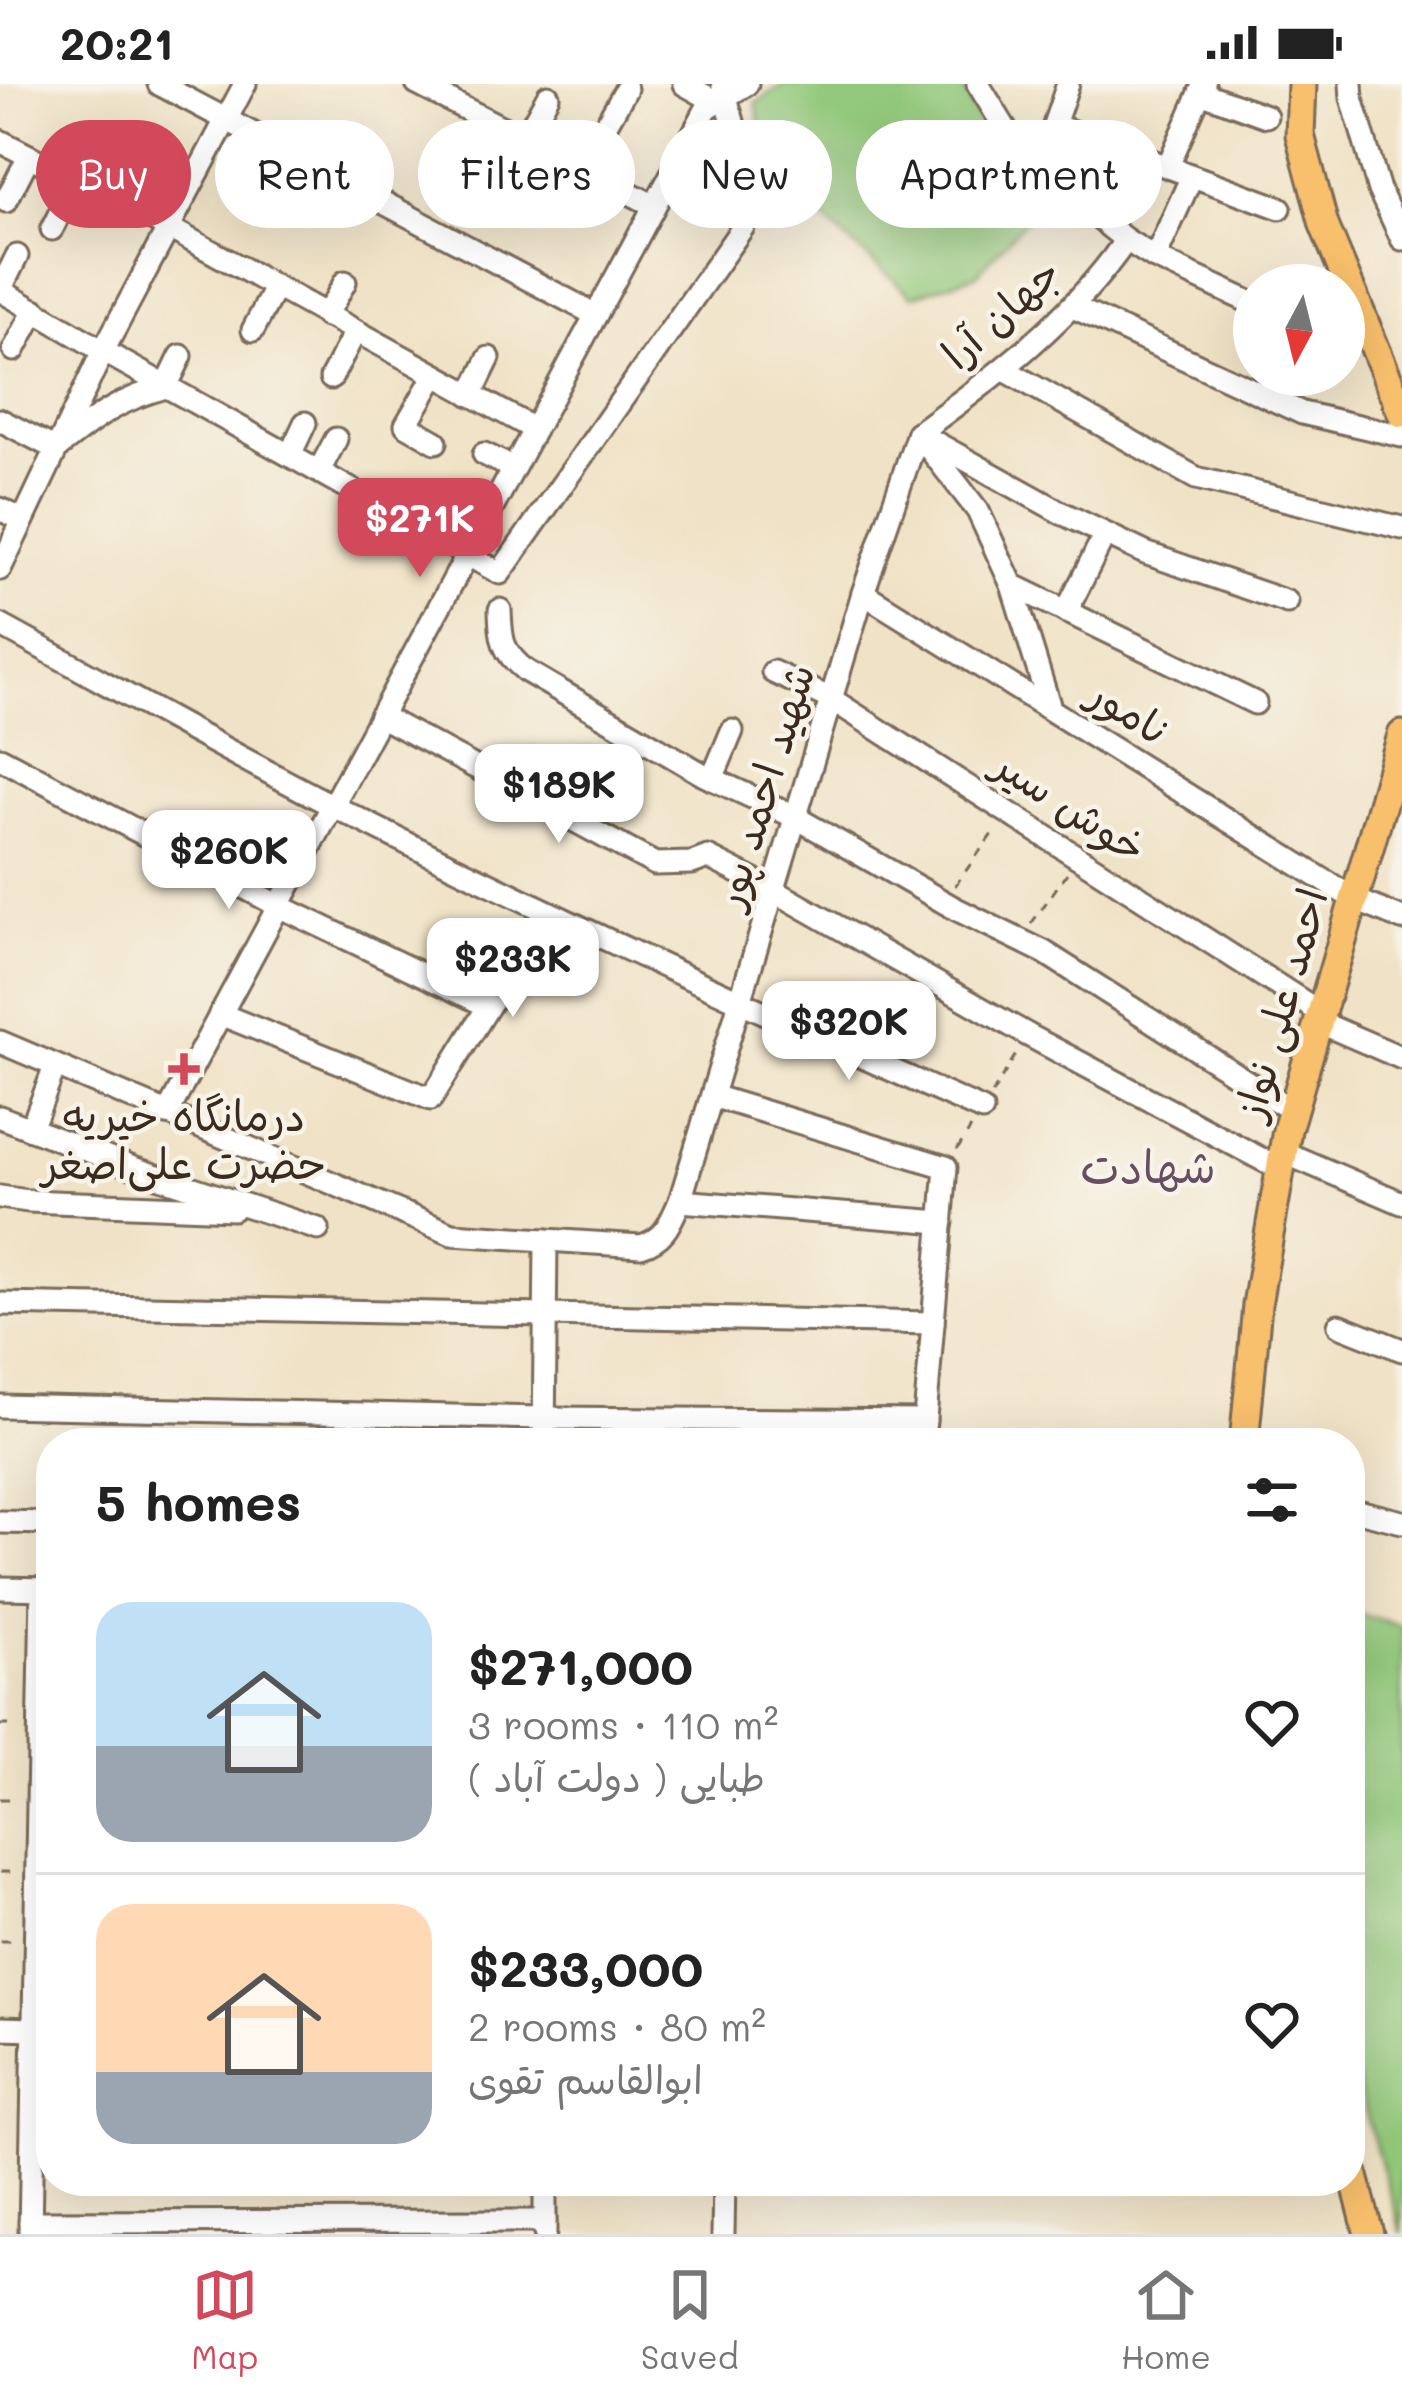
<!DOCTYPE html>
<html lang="en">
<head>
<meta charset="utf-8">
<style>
  body { margin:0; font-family:Mali,"Playpen Sans Arabic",sans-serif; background:#f2f2f2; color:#222; height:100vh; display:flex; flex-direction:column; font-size:45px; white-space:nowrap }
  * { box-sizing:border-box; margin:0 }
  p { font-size:39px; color:#767676 }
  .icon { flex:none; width:66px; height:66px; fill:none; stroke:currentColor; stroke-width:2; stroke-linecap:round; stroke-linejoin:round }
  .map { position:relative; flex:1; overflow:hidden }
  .side { position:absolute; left:36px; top:1344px; width:1329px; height:768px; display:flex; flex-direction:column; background:#fff; border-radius:48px; box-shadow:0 12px 48px #0002 }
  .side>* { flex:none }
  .top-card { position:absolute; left:36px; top:36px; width:1332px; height:108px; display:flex; gap:24px }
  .needle { width:78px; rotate:187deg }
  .buttons { position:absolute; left:1233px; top:180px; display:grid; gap:24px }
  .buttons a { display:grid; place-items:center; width:132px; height:132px; border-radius:50%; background:#fff; box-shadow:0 12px 48px #0002; font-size:60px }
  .price { position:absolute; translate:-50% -102px; padding:0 27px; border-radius:24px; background:#fff; color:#222; font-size:39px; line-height:78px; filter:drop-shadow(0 3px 6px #0008) }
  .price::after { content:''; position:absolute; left:50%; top:72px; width:36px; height:27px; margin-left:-18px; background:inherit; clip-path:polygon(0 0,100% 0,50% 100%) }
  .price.active { background:#d1495b; color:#fff }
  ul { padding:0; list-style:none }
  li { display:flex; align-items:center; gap:36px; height:300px; padding:0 60px }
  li+li { border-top:3px solid #e0e0e0 }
  li span { display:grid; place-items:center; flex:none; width:336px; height:240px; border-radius:36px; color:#555 }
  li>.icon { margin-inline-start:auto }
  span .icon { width:144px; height:144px; fill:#fffc; stroke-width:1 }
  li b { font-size:51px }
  h2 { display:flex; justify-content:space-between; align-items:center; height:144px; padding:0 60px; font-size:51px }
  .pill { padding:0 42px; border-radius:54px; background:#fff; box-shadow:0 12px 48px #0002; font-size:42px; line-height:108px }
  .pill.active { background:#d1495b; color:#fff }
  .status { display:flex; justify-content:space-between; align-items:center; height:84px; padding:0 60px; background:#fff; direction:ltr }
  .status svg { height:33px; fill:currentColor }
  .dock { display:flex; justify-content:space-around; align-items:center; height:168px; border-top:3px solid #e0e0e0; background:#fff; font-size:33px; color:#767676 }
  .dock a { display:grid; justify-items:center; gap:6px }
  .dock .active { color:#d1495b }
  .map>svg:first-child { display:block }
</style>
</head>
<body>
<div class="status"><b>20:21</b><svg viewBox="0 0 49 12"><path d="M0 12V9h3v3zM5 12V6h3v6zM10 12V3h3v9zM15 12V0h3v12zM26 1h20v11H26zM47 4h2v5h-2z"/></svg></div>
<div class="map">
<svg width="1402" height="2150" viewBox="0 0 1402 2150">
  <rect width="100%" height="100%" fill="#f7f3e8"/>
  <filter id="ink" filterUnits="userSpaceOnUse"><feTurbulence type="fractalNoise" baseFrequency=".00833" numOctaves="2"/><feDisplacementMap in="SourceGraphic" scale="24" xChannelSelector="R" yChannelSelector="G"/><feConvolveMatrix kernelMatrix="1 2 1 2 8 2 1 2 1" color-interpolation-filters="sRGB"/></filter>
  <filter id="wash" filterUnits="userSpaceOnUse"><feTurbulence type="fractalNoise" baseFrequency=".004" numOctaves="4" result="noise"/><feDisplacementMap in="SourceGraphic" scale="48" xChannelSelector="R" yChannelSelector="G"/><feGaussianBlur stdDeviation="2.7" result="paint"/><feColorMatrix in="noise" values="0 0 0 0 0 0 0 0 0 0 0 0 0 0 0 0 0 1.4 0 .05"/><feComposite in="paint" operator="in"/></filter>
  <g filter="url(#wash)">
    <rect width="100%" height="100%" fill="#f0e2c6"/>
    <g fill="#93c97b" stroke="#677a4c" stroke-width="3">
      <polygon points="784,0 961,0 990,62 1039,121 976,191 912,212 769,87 756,19"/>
      <polygon points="1350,1528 1402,1542 1402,2150 1350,1976"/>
    </g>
  </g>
  <g filter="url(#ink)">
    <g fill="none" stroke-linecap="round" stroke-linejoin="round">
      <defs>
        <g id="minor">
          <polyline points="159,0 596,231"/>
          <polyline points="417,0 653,121"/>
          <polyline points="684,0 716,18"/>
          <polyline points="978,0 1024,75 1126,156 1155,174 1254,220"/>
          <polyline points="1068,0 1054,41 1280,124"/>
          <polyline points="1351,0 1352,14 1379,106 1402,155"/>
          <polyline points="1200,8 1266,32"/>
          <polyline points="525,53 548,12"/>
          <polyline points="0,57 169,144 534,345"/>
          <polyline points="1168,82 1204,0"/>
          <polyline points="582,83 626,5"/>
          <polyline points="6,117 29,72"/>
          <polyline points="52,145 76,96"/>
          <polyline points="17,172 0,206 103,267 500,489 743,143 753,107 723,3"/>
          <polyline points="1155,174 1192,92"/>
          <polyline points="1073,223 1302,329 1402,352"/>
          <polyline points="326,232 345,198"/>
          <polyline points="253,246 275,204"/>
          <polyline points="14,266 35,226"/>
          <polyline points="1005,286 1196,394 1402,444"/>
          <polyline points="435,291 406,341 436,358"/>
          <polyline points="331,294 355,248"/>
          <polyline points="471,311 489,274"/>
          <path d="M0,336L56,365C95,334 117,316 166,303L181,272"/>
          <polyline points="918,349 1062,429 1145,469 1287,518"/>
          <path d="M918,349C995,293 1071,236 1126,156"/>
          <polyline points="925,359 978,427 1012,501 1050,624"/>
          <polyline points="484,370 513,384"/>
          <polyline points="290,371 305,339"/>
          <polyline points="319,387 336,355"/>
          <polyline points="0,425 23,436"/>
          <polyline points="0,485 103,267 245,0"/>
          <polyline points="1012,501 1255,619"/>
          <polyline points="863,509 1354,815 1402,835"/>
          <path d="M500,526C501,556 502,568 526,587L704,691L795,733L956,825L1044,868L1293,1027"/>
          <polyline points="1066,528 1105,450"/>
          <path d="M0,541C112,602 223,666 337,724C549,832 764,930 982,1026"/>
          <polyline points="773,588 831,615 1321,929"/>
          <polyline points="380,632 655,780 692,779 708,773 773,806 1028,951 1280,1085"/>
          <polyline points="0,674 279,822 488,922"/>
          <polyline points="712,695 732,647"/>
          <polyline points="220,930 431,1015 547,828"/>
          <polyline points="1319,938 1402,974"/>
          <path d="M0,958L452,1150L641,1162C665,1155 670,1139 680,1117L863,509L918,349"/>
          <polyline points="712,1012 946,1083 923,1359"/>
          <polyline points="167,1030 707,24 747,0"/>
          <polyline points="0,1033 136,1085 318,1145"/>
          <polyline points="31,1045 55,983"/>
          <polyline points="1283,1068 1402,1119"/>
          <polyline points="0,1113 28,1117 233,1125"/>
          <polyline points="680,1117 942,1138"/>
          <polyline points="0,1220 933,1239"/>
          <polyline points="1339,1241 1402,1266"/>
          <polyline points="0,1322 544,1334 925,1337"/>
          <polyline points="544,1359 546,1156"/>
          <polyline points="1350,1425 1402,1438"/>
          <polyline points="0,1438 51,1439"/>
          <polyline points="0,1504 51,1505"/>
          <polyline points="0,1944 34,1945"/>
          <polyline points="545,2097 545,2149"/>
          <polyline points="30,2138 545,2137"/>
          <polyline points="30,2150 42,1505"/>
          <polyline points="723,2150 724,2097"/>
        </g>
        <g id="major">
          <polyline points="1302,0 1300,51 1324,141 1402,329"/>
          <polyline points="1244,1359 1257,1221 1287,1046 1402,651"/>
          <polyline points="1350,2077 1369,2150"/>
        </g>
      </defs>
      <use href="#minor" stroke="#7a6a59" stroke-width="27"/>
      <use href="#major" stroke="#7a6a59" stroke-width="33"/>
      <g stroke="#7a6a59" stroke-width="3" stroke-dasharray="9 9" stroke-linecap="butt">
        <polyline points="955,802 995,746"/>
        <polyline points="1031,840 1067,789"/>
        <polyline points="992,1010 1018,967"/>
        <polyline points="957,1066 971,1044"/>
        <polyline points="0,1641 18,1641"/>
        <polyline points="0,1715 18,1715"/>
        <polyline points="0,1788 17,1788"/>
        <polyline points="0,1857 15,1857"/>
      </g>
      <use href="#minor" stroke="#fff" stroke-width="21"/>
      <use href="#major" stroke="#f8bf6c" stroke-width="27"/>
    </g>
  </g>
  <path fill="#d1495b" stroke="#f7f3e8" stroke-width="4.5" d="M178 967h12v12h12v12h-12v12h-12v-12h-12v-12h12z"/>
  <g text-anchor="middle" stroke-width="9" stroke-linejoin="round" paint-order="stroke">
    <g font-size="42" fill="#3b2a1e" stroke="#f7f3e8">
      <text transform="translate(1001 229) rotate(-42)" y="15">جهان آرا</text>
      <text transform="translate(1130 628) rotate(32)" y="15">نامور</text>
      <text transform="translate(764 702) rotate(-73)" y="15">شهید احمد پور</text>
      <text transform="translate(1070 722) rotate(33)" y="15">خوش سیر</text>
      <text transform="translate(1281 920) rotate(-74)" y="15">احمد علی نواز</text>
    </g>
    <g font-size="42" fill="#3b2a1e" stroke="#f7f3e8">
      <text x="184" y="1047">درمانگاه خیریه<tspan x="184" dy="48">حضرت علی‌اصغر</tspan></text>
    </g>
    <g font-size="45" fill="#664f60" stroke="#f7f3e8">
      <text x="1148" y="1099">شهادت</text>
    </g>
  </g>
</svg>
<div class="buttons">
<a><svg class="needle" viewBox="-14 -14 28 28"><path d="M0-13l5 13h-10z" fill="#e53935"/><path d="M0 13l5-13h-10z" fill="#767676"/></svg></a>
</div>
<b class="price active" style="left:420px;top:496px">$271K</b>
<b class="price" style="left:559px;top:762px">$189K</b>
<b class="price" style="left:229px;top:828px">$260K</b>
<b class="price" style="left:513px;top:936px">$233K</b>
<b class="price" style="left:849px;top:999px">$320K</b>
<div class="top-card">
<a class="pill active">Buy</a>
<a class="pill">Rent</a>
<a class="pill">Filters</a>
<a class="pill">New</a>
<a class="pill">Apartment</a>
</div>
<section class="side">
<h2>5 homes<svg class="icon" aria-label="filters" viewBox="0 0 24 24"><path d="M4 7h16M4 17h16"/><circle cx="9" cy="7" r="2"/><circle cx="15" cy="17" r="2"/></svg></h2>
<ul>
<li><span style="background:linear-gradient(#bfe0f5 60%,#9aa5b1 0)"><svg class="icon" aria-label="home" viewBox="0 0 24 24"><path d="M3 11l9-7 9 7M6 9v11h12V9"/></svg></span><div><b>$271,000</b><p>3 rooms · 110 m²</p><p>طبایی ( دولت آباد )</p></div><svg class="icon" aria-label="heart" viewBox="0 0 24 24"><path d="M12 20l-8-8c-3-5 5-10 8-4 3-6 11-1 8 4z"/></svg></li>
<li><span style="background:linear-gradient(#ffd9b3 70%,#9aa5b1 0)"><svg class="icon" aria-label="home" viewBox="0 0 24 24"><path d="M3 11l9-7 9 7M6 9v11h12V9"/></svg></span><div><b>$233,000</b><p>2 rooms · 80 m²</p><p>ابوالقاسم تقوی</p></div><svg class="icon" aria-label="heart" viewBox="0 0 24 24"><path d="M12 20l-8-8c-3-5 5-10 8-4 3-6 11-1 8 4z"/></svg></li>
</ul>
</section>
</div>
<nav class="dock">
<a class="active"><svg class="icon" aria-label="map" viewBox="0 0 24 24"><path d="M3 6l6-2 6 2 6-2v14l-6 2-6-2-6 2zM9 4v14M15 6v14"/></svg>Map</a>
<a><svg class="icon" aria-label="saved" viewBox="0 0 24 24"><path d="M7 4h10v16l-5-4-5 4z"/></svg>Saved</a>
<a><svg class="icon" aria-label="home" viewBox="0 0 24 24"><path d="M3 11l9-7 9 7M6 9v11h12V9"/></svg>Home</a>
</nav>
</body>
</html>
